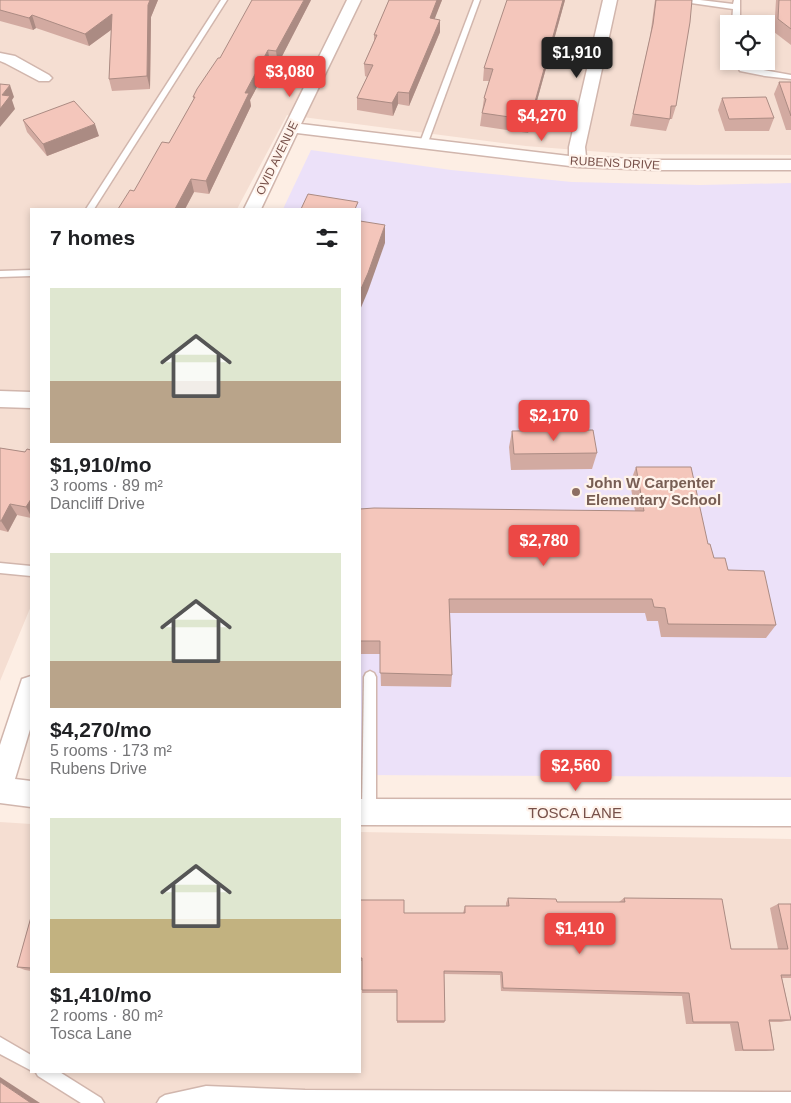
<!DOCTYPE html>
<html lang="en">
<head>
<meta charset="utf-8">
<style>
  body { margin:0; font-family:Arial,sans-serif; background:#f2f2f2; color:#202124; height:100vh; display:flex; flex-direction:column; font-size:19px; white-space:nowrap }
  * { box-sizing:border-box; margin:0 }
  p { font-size:16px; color:#757577 }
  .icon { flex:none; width:28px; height:28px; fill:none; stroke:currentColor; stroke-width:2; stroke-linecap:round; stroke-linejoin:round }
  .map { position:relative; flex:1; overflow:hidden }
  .side { position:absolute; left:30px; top:208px; width:331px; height:865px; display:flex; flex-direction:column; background:#fff; border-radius:0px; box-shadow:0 2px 8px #0003 }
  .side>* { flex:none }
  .tools { position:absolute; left:720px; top:15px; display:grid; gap:10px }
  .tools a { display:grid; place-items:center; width:55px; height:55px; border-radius:0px; background:#fff; box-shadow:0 2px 8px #0003; font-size:25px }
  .price { position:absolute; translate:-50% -42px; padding:0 11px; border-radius:5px; background:#ec4845; color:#fff; font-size:16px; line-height:32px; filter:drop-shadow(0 1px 2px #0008) }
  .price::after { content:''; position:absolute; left:50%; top:30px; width:15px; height:11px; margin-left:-8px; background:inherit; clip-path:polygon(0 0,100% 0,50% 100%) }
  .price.selected { background:#222; color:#fff }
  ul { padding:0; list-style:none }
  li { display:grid; align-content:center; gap:10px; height:265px; padding:0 20px }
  li span { display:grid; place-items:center; height:155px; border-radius:0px; color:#555 }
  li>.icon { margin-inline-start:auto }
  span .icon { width:90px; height:90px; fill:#fffc; stroke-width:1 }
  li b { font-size:21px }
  h2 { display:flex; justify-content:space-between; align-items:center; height:60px; padding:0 20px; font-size:21px }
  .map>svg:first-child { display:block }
</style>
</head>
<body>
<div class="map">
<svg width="791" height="1103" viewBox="0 0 791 1103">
  <rect width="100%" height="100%" fill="#fdeee4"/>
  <g fill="#f5ded2" fill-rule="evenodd">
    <path d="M0,0H791V155L628,154L526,146L287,115L237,209H31V606L0,681ZM729,24H766V61H729Z"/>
    <polygon points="0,822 31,824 31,1071 360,1071 360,832 791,839 791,1103 0,1103"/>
  </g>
  <polygon fill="#ece1f9" points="311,150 451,170 572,182 700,185 791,183 791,777 360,775 360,209 283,209"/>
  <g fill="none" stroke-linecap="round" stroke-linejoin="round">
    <defs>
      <g id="service">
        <polygon points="221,0 227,0 94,209 86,209"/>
        <polygon points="474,0 480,0 427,145 420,147 419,145"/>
        <polygon points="681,0 700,0 733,4 734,0 740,0 740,24 732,24 733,9 684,2"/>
        <polygon points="735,61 743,61 746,67 791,75 791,79 765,76 740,71"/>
        <polygon points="31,270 31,276 0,277 0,271"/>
        <polygon points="0,563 31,566 31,576 0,573"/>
        <polygon points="370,671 374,673 376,677 376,812 374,817 369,819 364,817 362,812 364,677 366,673"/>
        <polygon points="0,1037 31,1055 32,1071 0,1054"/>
        <polygon points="35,1071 58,1071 101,1098 104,1103 81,1103 38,1076"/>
        <polygon points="206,1086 305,1090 791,1092 791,1103 157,1103 160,1098 165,1095"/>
      </g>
      <g id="minor">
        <polygon points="347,0 361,0 301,124 569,156 569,147 603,0 617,0 585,147 586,157 658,160 791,160 791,170 658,170 578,167 297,133 261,209 244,209"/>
        <polygon points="0,53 15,56 49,75 52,78 49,81 39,81 5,63 0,61"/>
        <polygon points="0,391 31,392 31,408 0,407"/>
        <polygon points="31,676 31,726 15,779 31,781 31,807 0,803 0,745 22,679"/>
        <polygon points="360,799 791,800 791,826 360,825"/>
      </g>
    </defs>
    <use href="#service" stroke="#d1b6ad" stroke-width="3"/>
    <use href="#minor" stroke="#d1b6ad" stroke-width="3"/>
    <use href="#service" fill="#fff" fill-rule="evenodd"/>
    <use href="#minor" fill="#fff" fill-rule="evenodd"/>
  </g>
  <g fill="#d2aaa1">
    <polygon points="0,0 158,0 151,17 150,89 112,91 109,79 111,30 89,46 36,28 33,30 0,21"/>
    <polygon points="311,0 278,64 270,63 250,100 251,106 209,194 194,192 185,209 118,209 134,191 169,143 194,99 193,97 220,58"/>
    <polygon points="389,0 442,0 434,19 440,32 409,106 398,104 393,116 357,110 357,98 367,77 365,76 364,64 374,41 374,35"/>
    <polygon points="565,0 528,133 480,126 484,98 489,81 483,81 484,68"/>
    <polygon points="655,0 692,0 676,106 672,119 670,119 666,131 630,126 650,37"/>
    <polygon points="776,0 791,0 791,45 774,32"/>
    <polygon points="779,82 791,82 791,130 786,130 774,94"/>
    <polygon points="722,98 774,118 769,131 725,131 718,110"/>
    <polygon points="23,120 99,136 47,156 27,132"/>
    <polygon points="512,431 597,453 592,469 511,470 509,447"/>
    <polygon points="0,448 25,452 31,450 31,518 17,515 8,532 0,530"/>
    <polygon points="636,467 708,544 714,558 728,570 776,625 766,638 661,637 658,621 647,621 645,613 450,613 452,675 451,687 381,686 380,654 360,654 360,509 635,511 630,483"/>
    <polygon points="508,898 557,902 619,902 624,898 731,949 778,949 770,908 778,904 791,904 791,978 782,978 791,1020 781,1022 770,1022 774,1050 766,1051 735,1051 730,1024 686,1024 682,996 501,991 500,975 444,974 445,1021 444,1023 397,1023 397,993 362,993 362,961 360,961 360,900 404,913 463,913 465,906 506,906 506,903"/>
    <polygon points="31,917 31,971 25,970 17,967"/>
  </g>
  <g fill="#ab8b83">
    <polygon points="150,0 158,0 151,17 150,89 147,76 148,5"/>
    <polygon points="304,0 311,0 278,64 276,51"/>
    <polygon points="437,0 442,0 430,31 430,18"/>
    <polygon points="563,0 565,0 528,133 530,120"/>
    <polygon points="112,14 115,27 89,46 85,34"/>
    <polygon points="32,15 36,28 33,30 29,18"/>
    <polygon points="440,20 440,32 409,106 409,93"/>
    <polygon points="268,50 270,63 250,100 251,106 209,194 206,181 245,93"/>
    <polygon points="10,85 14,97 12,100 15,109 0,127 0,109 2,95"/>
    <polygon points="398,92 398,104 393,116 392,103"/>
    <polygon points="95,124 99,136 47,156 43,144"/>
    <polygon points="191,179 194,192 185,209 175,209"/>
    <polygon points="385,225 385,243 368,291 360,310 360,291"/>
    <polygon points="31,499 31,516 26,507"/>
    <polygon points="10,504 17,515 8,532 1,521"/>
    <polygon points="0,1077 40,1103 31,1103 0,1082"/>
  </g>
  <g fill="#f4c6bb" stroke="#ab8b83">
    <polygon points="0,0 150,0 148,5 147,76 109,79 112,14 85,34 32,15 29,18 0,10"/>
    <polygon points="252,0 304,0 276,51 268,50 245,93 249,93 206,181 191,179 175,209 118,209 130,190 134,191 162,142 169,143 195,97 193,97 197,89 218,58 220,58"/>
    <polygon points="389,0 437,0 430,18 440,20 409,93 398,92 392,103 357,98 373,65 364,64 377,35 374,35"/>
    <polygon points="507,0 563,0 530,120 482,113 486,99 484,98 493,69 484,68"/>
    <polygon points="656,0 692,0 690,22 676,106 671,106 670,119 633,114 653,24"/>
    <polygon points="779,0 791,0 791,29 778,19"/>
    <polygon points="779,82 791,82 791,116"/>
    <polygon points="0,84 10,85 2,95 10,96 0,109"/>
    <polygon points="766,97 774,118 729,119 722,98"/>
    <polygon points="74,101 95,124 43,144 23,120"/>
    <polygon points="308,194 358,202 355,209 301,209"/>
    <polygon points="360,221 385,225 368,273 360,291"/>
    <polygon points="593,430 597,453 514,454 512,431"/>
    <polygon points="0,448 25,452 27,449 31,450 31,499 26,507 10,504 1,521 0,521"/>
    <polygon points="636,467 691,467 708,544 710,544 714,558 725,558 728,570 764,571 776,625 668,624 665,608 654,607 652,599 449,599 452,675 380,673 380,641 360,641 360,509 374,508 644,511"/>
    <polygon points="508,898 556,899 557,902 625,902 624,898 722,899 731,949 788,949 778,904 791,904 791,975 781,975 791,1020 769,1020 774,1050 743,1050 738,1022 693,1022 689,993 503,988 502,972 444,971 445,1021 397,1021 397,990 362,990 362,958 360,958 360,900 404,900 404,913 465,913 465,906 509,906"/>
    <polygon points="31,917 31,968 17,967"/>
    <polygon points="0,1082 31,1103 0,1103"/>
  </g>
  <circle fill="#8d6e63" stroke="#fff3eb" stroke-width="2" cx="576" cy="492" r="5"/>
  <g text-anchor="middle" stroke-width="4.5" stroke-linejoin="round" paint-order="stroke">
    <g font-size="12" fill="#775049" stroke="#fff3eb">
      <text transform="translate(277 158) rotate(-64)" y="4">OVID AVENUE</text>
      <text transform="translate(615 163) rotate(3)" y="4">RUBENS DRIVE</text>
    </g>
    <g font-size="15" font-weight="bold" fill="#785e54" stroke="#fff3eb" text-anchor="start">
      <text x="586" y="488">John W Carpenter<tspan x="586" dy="17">Elementary School</tspan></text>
    </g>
    <g font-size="15" fill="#775049" stroke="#fff3eb">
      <text x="575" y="818">TOSCA LANE</text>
    </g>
  </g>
</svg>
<div class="tools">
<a><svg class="icon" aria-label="locate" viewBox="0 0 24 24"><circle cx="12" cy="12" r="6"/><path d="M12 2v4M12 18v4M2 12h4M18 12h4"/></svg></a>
</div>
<b class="price selected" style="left:577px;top:79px">$1,910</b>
<b class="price" style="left:290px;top:98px">$3,080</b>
<b class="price" style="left:542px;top:142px">$4,270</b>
<b class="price" style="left:554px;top:442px">$2,170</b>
<b class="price" style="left:544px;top:567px">$2,780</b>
<b class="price" style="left:576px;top:792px">$2,560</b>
<b class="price" style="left:580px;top:955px">$1,410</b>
<section class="side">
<h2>7 homes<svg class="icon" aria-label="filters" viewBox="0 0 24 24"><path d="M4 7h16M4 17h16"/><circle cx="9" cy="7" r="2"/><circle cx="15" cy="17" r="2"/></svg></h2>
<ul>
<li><span style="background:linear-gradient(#dfe7d0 60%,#b9a48a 0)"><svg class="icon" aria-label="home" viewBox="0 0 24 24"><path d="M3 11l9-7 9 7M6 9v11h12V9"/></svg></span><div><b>$1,910/mo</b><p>3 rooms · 89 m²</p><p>Dancliff Drive</p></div></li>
<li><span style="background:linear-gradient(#dfe7d0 70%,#b9a48a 0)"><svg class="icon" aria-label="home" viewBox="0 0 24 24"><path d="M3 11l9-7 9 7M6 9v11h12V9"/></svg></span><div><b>$4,270/mo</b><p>5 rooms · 173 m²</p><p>Rubens Drive</p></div></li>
<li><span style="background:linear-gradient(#dfe7d0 65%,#c2b280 0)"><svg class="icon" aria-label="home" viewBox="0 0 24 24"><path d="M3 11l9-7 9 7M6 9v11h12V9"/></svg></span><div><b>$1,410/mo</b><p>2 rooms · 80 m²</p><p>Tosca Lane</p></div></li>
</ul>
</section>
</div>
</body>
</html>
